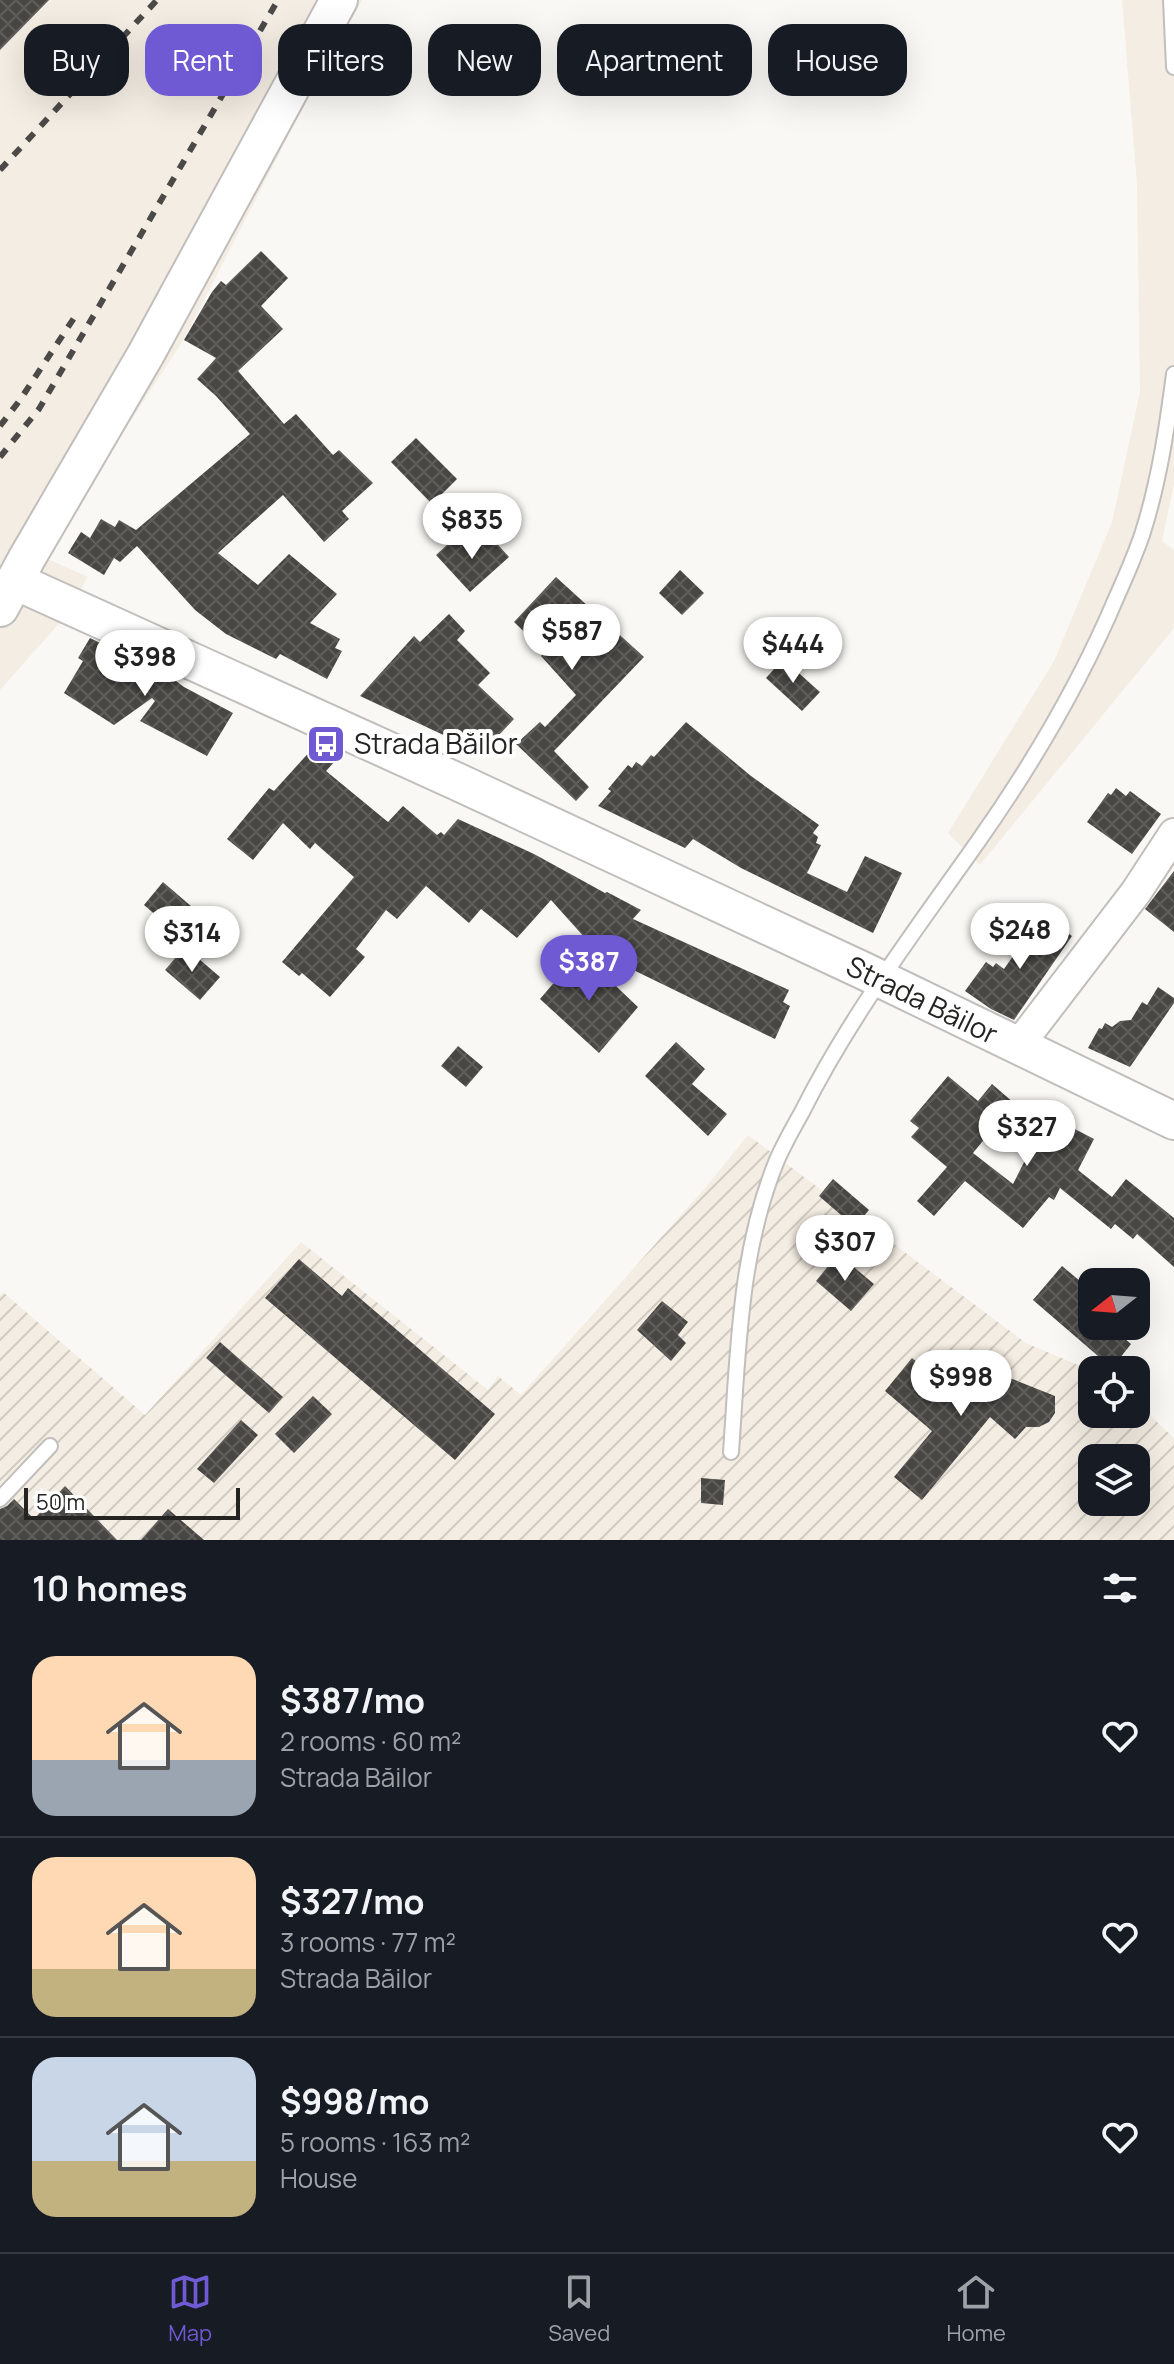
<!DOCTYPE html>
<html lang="en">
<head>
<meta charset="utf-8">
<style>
  body { margin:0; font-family:Manrope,sans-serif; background:#20242c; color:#f1f3f6; height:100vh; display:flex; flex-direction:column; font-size:30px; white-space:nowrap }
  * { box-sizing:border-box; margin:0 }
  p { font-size:26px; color:#9ea1a6 }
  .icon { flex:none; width:44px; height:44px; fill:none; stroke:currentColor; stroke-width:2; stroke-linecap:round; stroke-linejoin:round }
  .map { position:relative; height:1540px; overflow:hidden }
  .panel { display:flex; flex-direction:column; background:#171b24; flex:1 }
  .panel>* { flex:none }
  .guide { position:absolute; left:24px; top:24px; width:1126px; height:72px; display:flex; gap:16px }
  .needle { width:52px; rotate:253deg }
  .controls { position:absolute; left:1078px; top:1268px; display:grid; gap:16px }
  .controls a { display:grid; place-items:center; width:72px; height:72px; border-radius:16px; background:#171b24; box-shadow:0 8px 32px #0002; font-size:40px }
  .scale { position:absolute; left:24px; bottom:20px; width:216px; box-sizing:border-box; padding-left:8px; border:4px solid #252423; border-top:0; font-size:22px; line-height:28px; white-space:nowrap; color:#252423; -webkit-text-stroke:6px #fff; paint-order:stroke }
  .price { position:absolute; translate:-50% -68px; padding:0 18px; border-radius:28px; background:#fff; color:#222; font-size:26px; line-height:52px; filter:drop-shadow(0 2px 4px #0008) }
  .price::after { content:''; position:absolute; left:50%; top:48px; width:24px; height:18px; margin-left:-12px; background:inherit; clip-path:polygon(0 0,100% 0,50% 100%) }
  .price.current { background:#705ad4; color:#fff }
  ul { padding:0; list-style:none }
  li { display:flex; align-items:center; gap:24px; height:200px; padding:0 32px }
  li+li { border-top:2px solid #363941 }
  li span { display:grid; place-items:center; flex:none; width:224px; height:160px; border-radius:24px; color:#555 }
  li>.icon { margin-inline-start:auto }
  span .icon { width:96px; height:96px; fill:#fffc; stroke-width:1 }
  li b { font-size:34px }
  h2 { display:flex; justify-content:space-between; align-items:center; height:96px; padding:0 32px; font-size:34px }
  .pill { padding:0 28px; border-radius:24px; background:#171b24; box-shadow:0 8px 32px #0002; font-size:28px; line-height:72px }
  .pill.current { background:#705ad4; color:#fff }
  .tabs { display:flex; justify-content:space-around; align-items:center; height:112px; border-top:2px solid #363941; background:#171b24; font-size:22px; color:#9ea1a6 }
  .tabs a { display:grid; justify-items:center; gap:4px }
  .tabs .current { color:#705ad4 }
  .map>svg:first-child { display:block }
</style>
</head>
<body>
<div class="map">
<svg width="1174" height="1540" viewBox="0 0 1174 1540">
  <defs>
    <pattern id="industrial-furrows" width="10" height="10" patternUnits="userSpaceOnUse" patternTransform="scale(2)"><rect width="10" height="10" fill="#f4ede3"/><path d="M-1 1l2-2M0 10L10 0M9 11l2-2" fill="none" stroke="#d1cbc2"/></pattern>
    <pattern id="building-cross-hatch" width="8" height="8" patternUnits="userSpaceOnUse" patternTransform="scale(2)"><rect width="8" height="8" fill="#494744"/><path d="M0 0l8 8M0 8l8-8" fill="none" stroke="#605f5c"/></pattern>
  </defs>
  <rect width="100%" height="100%" fill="#faf8f4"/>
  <g fill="#f4ede3">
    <polygon points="0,0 362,0 311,92 184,339 111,451 39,555 88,577 64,618 0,690"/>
    <polygon points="1122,0 1174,0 1174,484 1162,541 1174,550 1174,628 980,865 948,833 1054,661 1112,522 1140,392 1137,184"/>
  </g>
  <path fill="url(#industrial-furrows)" fill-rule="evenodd" d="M748,1135L1026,1343L1092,1371V1414H1136V1402L1174,1438V1540H0V1296L3,1292L145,1415L301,1242L488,1390L498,1376L521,1395L706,1187ZM1092,1458H1136V1502H1092Z"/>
  <g fill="url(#building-cross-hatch)">
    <polygon points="0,0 49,0 0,50"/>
    <polygon points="261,251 288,278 261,306 283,329 238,371 284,424 296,414 333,455 339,450 373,483 342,511 349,519 324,542 283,495 218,553 258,585 289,554 337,594 310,623 340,639 335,648 342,651 327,679 280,654 276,659 226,634 195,610 137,546 120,562 114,558 104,575 68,553 81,532 90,538 101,519 115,527 119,520 136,530 250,434 216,396 197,379 216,358 184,340 212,292 221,281 226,285"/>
    <polygon points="416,438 457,479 432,504 391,462"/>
    <polygon points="459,534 475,551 491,537 509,557 470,592 436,555"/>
    <polygon points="680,570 704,593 682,615 659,593"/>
    <polygon points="556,577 644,657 554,751 589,787 576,801 516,744 540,722 545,727 576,695 541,656 545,652 514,622"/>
    <polygon points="449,614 465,631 457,640 490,673 478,685 514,719 482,753 360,696 414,636 420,642"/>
    <polygon points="90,638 115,650 161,678 165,673 184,687 233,713 207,756 140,721 155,701 152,698 114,725 64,693 83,661 78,658"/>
    <polygon points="783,659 820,692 802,711 766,678"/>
    <polygon points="686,722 751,776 819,825 813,833 818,837 816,843 821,845 807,873 847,892 865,856 902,873 873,933 741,868 693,839 685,848 598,806 611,791 608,789 628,765 632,768 636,762 642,766 651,755 654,757"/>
    <polygon points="313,748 337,759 326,771 388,822 403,806 437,835 441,832 444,835 458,819 534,854 605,893 607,892 641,910 633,919 789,990 783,1002 790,1006 775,1039 580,944 585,938 551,900 517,938 481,909 469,923 426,886 397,919 386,910 356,949 365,957 330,997 302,973 299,976 282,962 354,877 315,843 310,849 283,823 253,860 227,839 269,788 274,791"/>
    <polygon points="1116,788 1126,796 1130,791 1161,814 1132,854 1087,822 1108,793 1111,795"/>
    <polygon points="1174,871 1174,932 1145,909"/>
    <polygon points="163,882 206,919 187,942 144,905"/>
    <polygon points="1042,915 1072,936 1014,1020 991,1009 965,991 986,962 993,967 996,963 1004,969"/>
    <polygon points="185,947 220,977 200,1000 165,970"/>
    <polygon points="580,952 638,1007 599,1053 540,999"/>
    <polygon points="1158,987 1174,998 1174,1003 1130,1067 1088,1048 1099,1028 1102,1029 1105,1023 1112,1027 1120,1021 1131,1020 1142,1002 1147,1005"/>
    <polygon points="676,1042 705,1069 692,1084 727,1114 708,1136 645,1076"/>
    <polygon points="458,1046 483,1067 466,1087 441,1066"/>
    <polygon points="948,1076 978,1101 992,1084 1014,1103 973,1153 1013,1184 1048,1115 1094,1139 1078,1170 1112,1197 1126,1179 1174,1218 1174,1267 1137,1234 1133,1239 1115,1224 1111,1229 1060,1188 1054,1200 1049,1197 1023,1228 965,1181 934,1216 917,1201 947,1167 911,1137 919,1128 910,1121"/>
    <polygon points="833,1179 869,1210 855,1227 819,1196"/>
    <polygon points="838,1254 874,1284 851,1311 816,1281"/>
    <polygon points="299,1259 342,1296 348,1288 495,1414 455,1460 265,1298"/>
    <polygon points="1062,1266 1092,1291 1092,1326 1110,1326 1131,1344 1112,1368 1033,1300"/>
    <polygon points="662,1301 688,1322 678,1335 686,1343 671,1361 637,1330"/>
    <polygon points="220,1342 283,1397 269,1413 206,1358"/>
    <polygon points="912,1358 964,1402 990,1370 1055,1396 1055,1413 1049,1422 1039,1427 1026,1427 1015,1439 990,1417 922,1500 894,1477 932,1431 885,1391"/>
    <polygon points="313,1396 332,1414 294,1453 275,1434"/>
    <polygon points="241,1420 258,1435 214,1483 197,1469"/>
    <polygon points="701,1478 725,1480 723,1505 701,1503"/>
    <polygon points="65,1486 117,1540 0,1540 0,1509 7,1506 14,1499 34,1519"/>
    <polygon points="168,1509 204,1540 141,1540"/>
  </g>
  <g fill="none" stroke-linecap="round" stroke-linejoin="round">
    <defs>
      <g id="service">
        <polyline points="1171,0 1174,67"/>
        <path d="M731,1452C738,1355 739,1252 777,1160C784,1144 793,1128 802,1112C850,1016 915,931 977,843C1032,765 1080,684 1117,596C1126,576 1135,555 1142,535C1159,482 1167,428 1174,374"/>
        <polyline points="0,1499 50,1446"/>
      </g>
      <polyline id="minor" points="1018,1046 1136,892 1174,834"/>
      <g id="tertiary">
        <polyline points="15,581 458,782 864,971 1174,1121"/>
        <polyline points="0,608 27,558 146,354 339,0"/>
      </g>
    </defs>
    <use href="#service" stroke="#c1bebb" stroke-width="18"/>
    <use href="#minor" stroke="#c1bebb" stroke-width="34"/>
    <use href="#tertiary" stroke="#c1bebb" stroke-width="40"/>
    <use href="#service" stroke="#fff" stroke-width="14"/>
    <use href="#minor" stroke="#fff" stroke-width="30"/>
    <use href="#tertiary" stroke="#fff" stroke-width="36"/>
    <g stroke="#4b4a48" stroke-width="6" stroke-dasharray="10 10" stroke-linecap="butt">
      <polyline points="0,170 157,0"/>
      <polyline points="0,426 20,400 76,315"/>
      <polyline points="0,457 39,409 278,0"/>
    </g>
  </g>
  <defs>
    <symbol id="bus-square" viewBox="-11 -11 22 22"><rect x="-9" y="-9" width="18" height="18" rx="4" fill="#705ad4" stroke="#fff"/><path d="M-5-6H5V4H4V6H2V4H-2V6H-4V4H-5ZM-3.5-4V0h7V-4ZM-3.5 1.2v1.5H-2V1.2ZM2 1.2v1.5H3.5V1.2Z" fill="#fff"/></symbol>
  </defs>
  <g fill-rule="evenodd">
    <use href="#bus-square" x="304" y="722" width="44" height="44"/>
  </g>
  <g text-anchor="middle" stroke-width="8" stroke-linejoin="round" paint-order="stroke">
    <g font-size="28" fill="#252423" stroke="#fff" text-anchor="start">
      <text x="354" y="754">Strada Băilor</text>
    </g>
    <g font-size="28" fill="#252423" stroke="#fff">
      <text transform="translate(922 1000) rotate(26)" y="10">Strada Băilor</text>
    </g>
  </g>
</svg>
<div class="controls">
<a><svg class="needle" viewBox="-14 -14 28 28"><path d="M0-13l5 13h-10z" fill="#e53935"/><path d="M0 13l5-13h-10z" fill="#9ea1a6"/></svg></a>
<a><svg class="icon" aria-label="locate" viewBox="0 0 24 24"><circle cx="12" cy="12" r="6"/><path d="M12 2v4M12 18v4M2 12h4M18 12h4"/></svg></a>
<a><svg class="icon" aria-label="layers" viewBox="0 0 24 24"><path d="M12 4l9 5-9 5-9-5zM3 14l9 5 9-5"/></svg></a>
</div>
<div class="scale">50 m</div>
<b class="price" style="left:472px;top:561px">$835</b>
<b class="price" style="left:572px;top:672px">$587</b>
<b class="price" style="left:793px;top:685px">$444</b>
<b class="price" style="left:145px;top:698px">$398</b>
<b class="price" style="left:1020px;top:971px">$248</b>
<b class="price" style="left:192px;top:974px">$314</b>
<b class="price current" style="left:589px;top:1003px">$387</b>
<b class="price" style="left:1027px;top:1168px">$327</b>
<b class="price" style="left:845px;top:1283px">$307</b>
<b class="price" style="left:961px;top:1418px">$998</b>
<div class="guide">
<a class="pill">Buy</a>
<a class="pill current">Rent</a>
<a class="pill">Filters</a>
<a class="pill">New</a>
<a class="pill">Apartment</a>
<a class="pill">House</a>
</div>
</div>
<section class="panel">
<h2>10 homes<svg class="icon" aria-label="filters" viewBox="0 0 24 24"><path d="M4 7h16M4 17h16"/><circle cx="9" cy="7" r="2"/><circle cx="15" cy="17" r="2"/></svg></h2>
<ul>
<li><span style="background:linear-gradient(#ffd9b3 65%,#9aa5b1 0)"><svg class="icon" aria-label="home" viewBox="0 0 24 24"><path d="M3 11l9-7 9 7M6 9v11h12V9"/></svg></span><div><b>$387/mo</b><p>2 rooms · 60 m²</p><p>Strada Băilor</p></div><svg class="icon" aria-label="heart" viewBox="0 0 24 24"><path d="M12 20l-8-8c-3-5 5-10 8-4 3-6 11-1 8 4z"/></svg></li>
<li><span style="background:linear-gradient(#ffd9b3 70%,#c2b280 0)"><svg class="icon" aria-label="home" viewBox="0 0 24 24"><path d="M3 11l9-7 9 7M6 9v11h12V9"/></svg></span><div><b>$327/mo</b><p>3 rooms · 77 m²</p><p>Strada Băilor</p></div><svg class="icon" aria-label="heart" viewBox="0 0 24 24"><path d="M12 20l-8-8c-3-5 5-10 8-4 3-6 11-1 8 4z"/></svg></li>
<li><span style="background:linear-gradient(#c9d6e8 65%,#c2b280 0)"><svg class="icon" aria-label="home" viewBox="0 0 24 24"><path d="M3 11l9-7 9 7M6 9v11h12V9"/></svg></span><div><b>$998/mo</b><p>5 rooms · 163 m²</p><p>House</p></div><svg class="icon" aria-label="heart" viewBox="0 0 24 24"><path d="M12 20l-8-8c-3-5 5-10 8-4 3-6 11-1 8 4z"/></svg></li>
</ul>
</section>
<nav class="tabs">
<a class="current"><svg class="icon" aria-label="map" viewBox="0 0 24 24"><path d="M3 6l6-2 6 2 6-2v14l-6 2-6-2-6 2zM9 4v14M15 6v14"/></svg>Map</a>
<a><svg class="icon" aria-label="saved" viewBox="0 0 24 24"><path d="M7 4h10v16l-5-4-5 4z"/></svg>Saved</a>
<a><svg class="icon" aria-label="home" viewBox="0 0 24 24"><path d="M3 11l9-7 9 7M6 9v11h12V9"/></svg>Home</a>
</nav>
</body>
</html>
